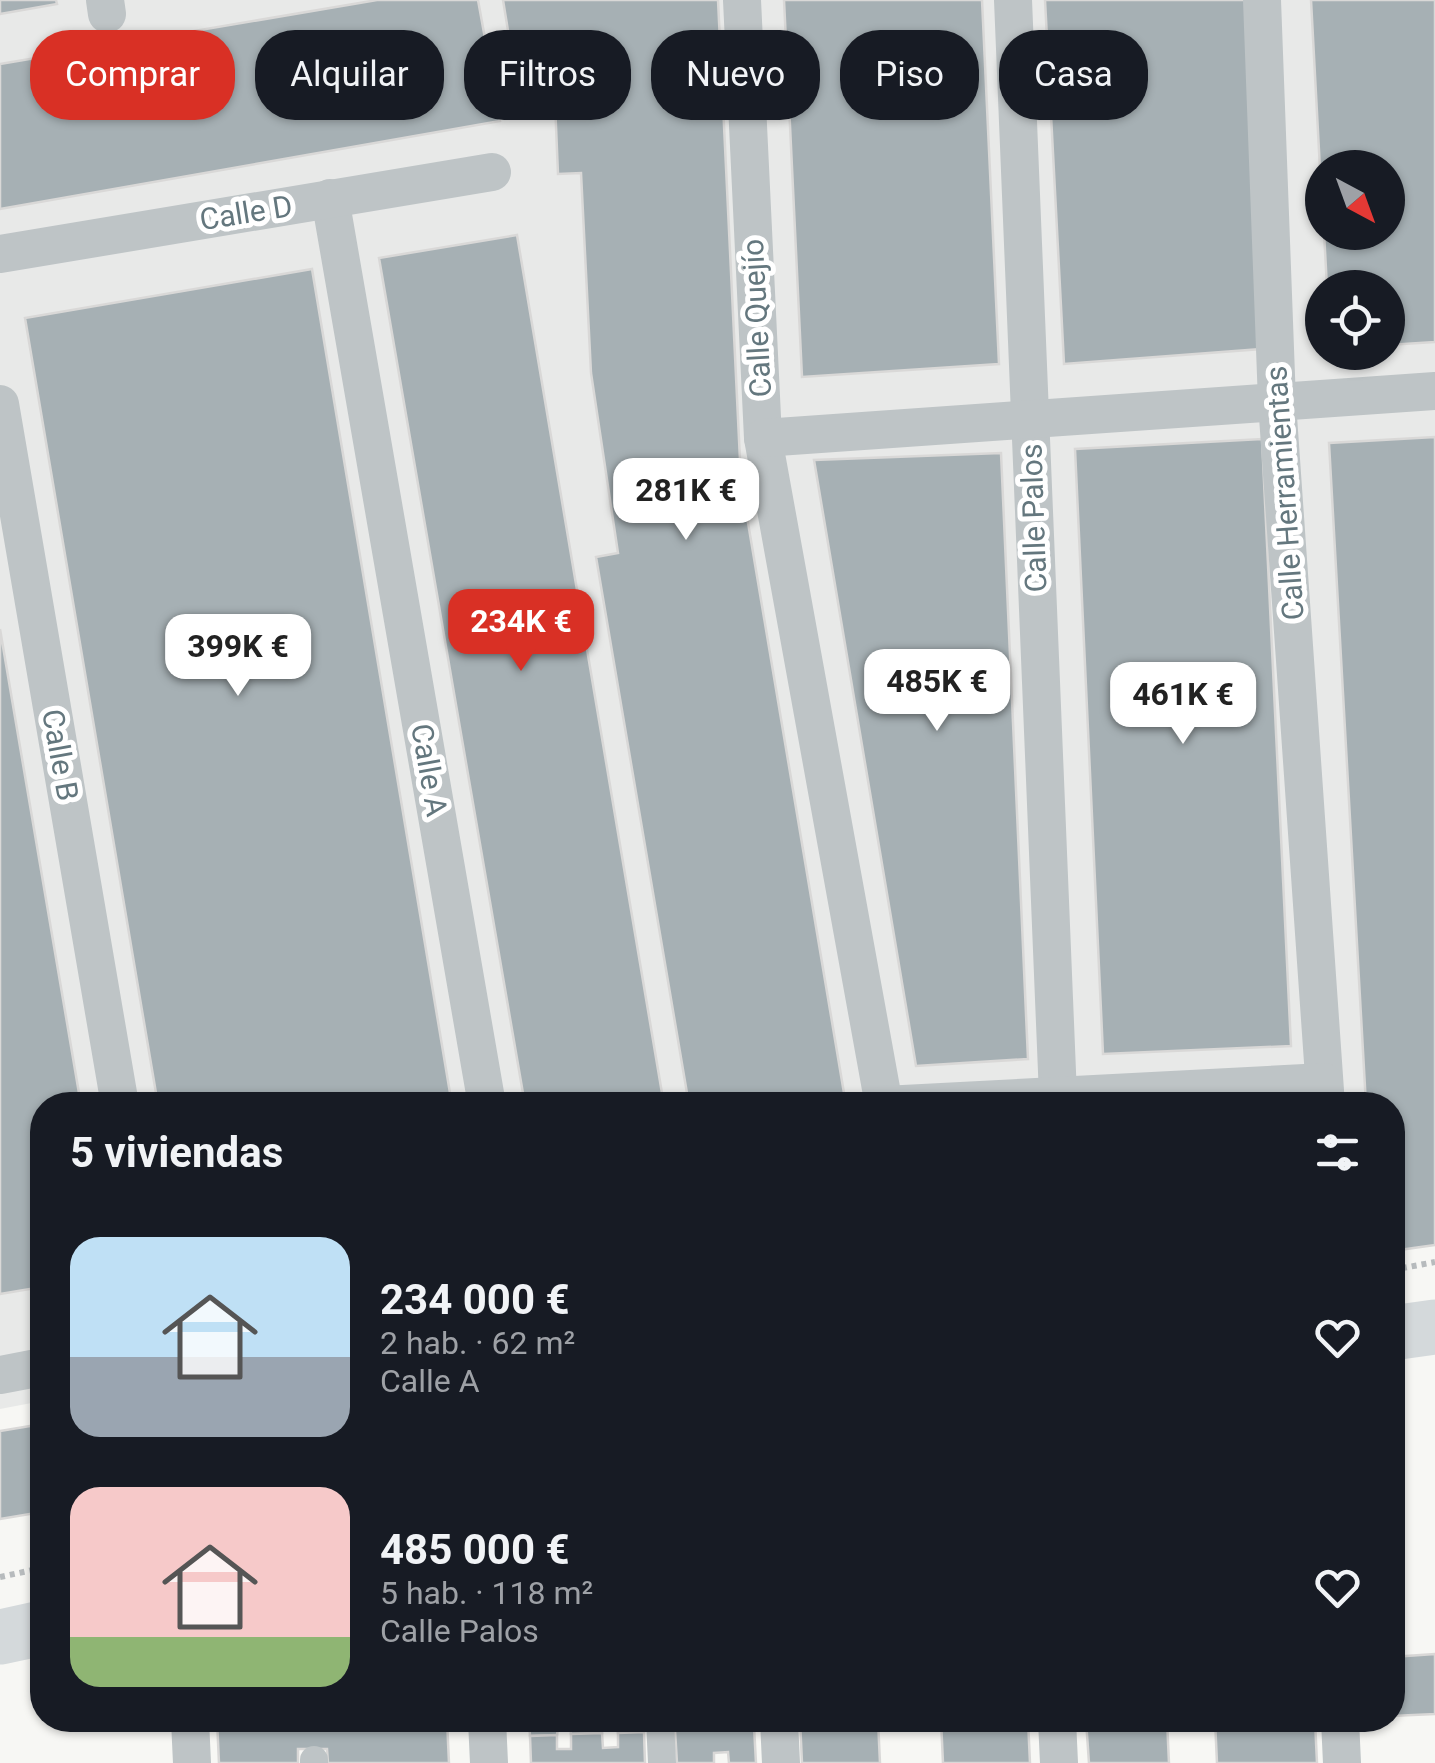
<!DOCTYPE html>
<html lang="es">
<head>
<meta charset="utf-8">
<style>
  body { margin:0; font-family:Roboto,sans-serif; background:#242831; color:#f1f3f6; height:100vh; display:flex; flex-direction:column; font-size:38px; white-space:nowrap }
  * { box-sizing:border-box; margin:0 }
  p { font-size:32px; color:#9ea1a6 }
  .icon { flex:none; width:55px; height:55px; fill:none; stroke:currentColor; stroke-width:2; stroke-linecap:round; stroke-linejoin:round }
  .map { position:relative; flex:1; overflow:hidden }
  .panel { position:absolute; left:30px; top:1092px; width:1375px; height:640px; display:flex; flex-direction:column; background:#171b24; border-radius:40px; box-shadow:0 2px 8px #0004 }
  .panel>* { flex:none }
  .top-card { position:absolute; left:30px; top:30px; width:1375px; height:90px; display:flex; gap:20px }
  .needle { width:65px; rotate:139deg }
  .controls { position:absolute; left:1305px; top:150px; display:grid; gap:20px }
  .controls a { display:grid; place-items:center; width:100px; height:100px; border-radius:50%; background:#171b24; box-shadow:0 2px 8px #0004; font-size:50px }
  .price { position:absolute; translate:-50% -85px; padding:0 22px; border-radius:20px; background:#fff; color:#222; font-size:32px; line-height:65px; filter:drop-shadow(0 2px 5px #0008) }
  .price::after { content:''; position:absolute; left:50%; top:60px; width:30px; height:22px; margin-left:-15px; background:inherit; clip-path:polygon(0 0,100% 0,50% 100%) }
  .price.current { background:#d93025; color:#fff }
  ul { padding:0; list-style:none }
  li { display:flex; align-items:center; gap:30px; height:250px; padding:0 40px }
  li span { display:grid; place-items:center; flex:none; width:280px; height:200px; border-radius:30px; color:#555 }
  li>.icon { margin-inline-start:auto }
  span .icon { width:120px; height:120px; fill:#fffc; stroke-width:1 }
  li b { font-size:42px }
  h2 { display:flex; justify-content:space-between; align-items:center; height:120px; padding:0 40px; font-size:42px }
  .tag { padding:0 35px; border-radius:40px; background:#171b24; box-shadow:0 2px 8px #0004; font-size:35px; line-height:90px }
  .tag.current { background:#d93025; color:#fff }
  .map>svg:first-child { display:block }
</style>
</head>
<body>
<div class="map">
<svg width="1435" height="1763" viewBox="0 0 1435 1763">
  <rect width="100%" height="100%" fill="#f7f7f4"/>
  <path fill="#e8e9e8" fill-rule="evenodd" d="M0,0H1435V1245L1393,1251L1392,1105H42V1401L0,1409ZM1322,168H1388V232H1322ZM1322,288H1388V352H1322Z"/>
  <g fill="#a6b0b4" stroke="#d9d8d7" stroke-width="2.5">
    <polygon points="0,0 56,0 57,4 0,14"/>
    <polygon points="377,0 478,0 500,121 0,209 0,64"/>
    <polygon points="503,0 718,0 741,481 846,1105 689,1105 596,557 618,553 591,373 581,173 558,174 554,79 516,80"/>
    <polygon points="784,0 982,0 999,364 802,377"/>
    <polygon points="1045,0 1248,0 1261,349 1064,364"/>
    <polygon points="1311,0 1435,0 1435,342 1388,345 1388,288 1327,288 1324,232 1388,232 1388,168 1322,168 1322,207"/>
    <polygon points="517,235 664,1105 525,1105 379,258"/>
    <polygon points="312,269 452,1105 158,1105 25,318"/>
    <polygon points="1435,437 1435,1245 1392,1251 1392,1105 1366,1105 1329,443"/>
    <polygon points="1262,439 1291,1046 1103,1054 1075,449"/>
    <polygon points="1001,453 1028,1059 916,1066 814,460"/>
    <polygon points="0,629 81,1105 42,1105 42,1287 0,1294"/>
    <polygon points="42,1424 42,1512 0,1519 0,1431"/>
    <polygon points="1435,1654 1435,1714 1392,1716 1392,1657"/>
    <polygon points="217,1720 447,1720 449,1763 328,1763 327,1749 298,1749 298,1763 219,1763"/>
    <polygon points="529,1720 601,1720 602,1733 571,1734 570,1722 559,1721 557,1735 530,1736"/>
    <polygon points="617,1720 643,1720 644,1732 618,1733"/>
    <polygon points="675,1720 754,1720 754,1726 675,1730"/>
    <polygon points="800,1720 878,1720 880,1763 802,1763"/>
    <polygon points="941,1720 1028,1720 1030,1763 943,1763"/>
    <polygon points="1086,1720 1167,1720 1169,1763 1089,1763"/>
    <polygon points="1215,1720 1315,1720 1317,1763 1217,1763"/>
    <polygon points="754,1726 756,1763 729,1763 728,1752 714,1753 714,1763 677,1763 675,1730"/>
    <polygon points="644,1732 645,1763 531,1763 530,1736 557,1735 557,1749 571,1749 571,1734 602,1733 603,1748 618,1747 618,1733"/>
  </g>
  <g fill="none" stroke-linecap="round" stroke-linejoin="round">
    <g stroke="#b7bbbd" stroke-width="6" stroke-dasharray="5 5" stroke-linecap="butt">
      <polyline points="1392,1270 1435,1262"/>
      <polyline points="0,1577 42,1568"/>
    </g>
    <g stroke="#bec4c6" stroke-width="28">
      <polyline points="660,1720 662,1763"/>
      <polyline points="314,1760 314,1763"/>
    </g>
    <g stroke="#bec4c6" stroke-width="38">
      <polyline points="105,0 107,14"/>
      <polyline points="742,0 763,438 884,1105"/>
      <polyline points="1013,0 1058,1096"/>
      <polyline points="1262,0 1277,402 1326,1105"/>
      <polyline points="330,198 487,1105"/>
      <polyline points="0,254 492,172"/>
      <polyline points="0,404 120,1105"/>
      <polyline points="763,438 1435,391"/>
      <polyline points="884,1105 1324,1082"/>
      <polyline points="0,1375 42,1367"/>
      <polyline points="190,1720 192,1763"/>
      <polyline points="487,1720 489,1763"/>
      <polyline points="779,1720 781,1763"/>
      <polyline points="1057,1720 1059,1763"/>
      <polyline points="1340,1720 1342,1763"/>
    </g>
    <g stroke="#d4d9db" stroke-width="55">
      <polyline points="1392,1333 1435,1327"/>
      <polyline points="0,1637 42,1628"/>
    </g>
  </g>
  <g text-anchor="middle" stroke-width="10" stroke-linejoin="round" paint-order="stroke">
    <g font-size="30" fill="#64777e" stroke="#fff">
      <text transform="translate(246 213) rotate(-9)" y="10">Calle D</text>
      <text transform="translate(757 318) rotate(-93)" y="10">Calle Quejío</text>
      <text transform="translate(1285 493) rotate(-94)" y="10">Calle Herramientas</text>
      <text transform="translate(1034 518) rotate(-92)" y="10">Calle Palos</text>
      <text transform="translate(60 755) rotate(80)" y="10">Calle B</text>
      <text transform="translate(429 770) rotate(80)" y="10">Calle A</text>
    </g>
  </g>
</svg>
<div class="controls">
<a><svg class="needle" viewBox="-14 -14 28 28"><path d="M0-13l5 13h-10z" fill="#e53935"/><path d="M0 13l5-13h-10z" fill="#9ea1a6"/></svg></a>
<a><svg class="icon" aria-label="locate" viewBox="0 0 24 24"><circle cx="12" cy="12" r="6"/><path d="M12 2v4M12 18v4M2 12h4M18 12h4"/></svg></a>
</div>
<b class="price" style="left:686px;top:543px">281K €</b>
<b class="price current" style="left:521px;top:674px">234K €</b>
<b class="price" style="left:238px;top:699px">399K €</b>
<b class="price" style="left:937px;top:734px">485K €</b>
<b class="price" style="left:1183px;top:747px">461K €</b>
<div class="top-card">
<a class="tag current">Comprar</a>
<a class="tag">Alquilar</a>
<a class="tag">Filtros</a>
<a class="tag">Nuevo</a>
<a class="tag">Piso</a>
<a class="tag">Casa</a>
</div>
<section class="panel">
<h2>5 viviendas<svg class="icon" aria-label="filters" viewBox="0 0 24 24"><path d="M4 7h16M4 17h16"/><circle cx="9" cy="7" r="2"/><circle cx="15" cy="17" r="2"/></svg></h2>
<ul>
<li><span style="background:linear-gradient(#bfe0f5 60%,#9aa5b1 0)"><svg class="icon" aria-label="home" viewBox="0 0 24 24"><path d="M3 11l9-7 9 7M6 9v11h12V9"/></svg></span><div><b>234 000 €</b><p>2 hab. · 62 m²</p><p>Calle A</p></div><svg class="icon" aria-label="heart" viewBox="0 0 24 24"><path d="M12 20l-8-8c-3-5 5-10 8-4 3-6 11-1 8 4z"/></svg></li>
<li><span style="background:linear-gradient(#f6c9c9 75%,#8fb573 0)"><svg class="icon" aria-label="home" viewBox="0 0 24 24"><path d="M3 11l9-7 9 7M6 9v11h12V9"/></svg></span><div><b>485 000 €</b><p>5 hab. · 118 m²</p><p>Calle Palos</p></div><svg class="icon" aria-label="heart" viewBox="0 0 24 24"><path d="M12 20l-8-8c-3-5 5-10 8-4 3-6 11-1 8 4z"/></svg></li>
</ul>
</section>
</div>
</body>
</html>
